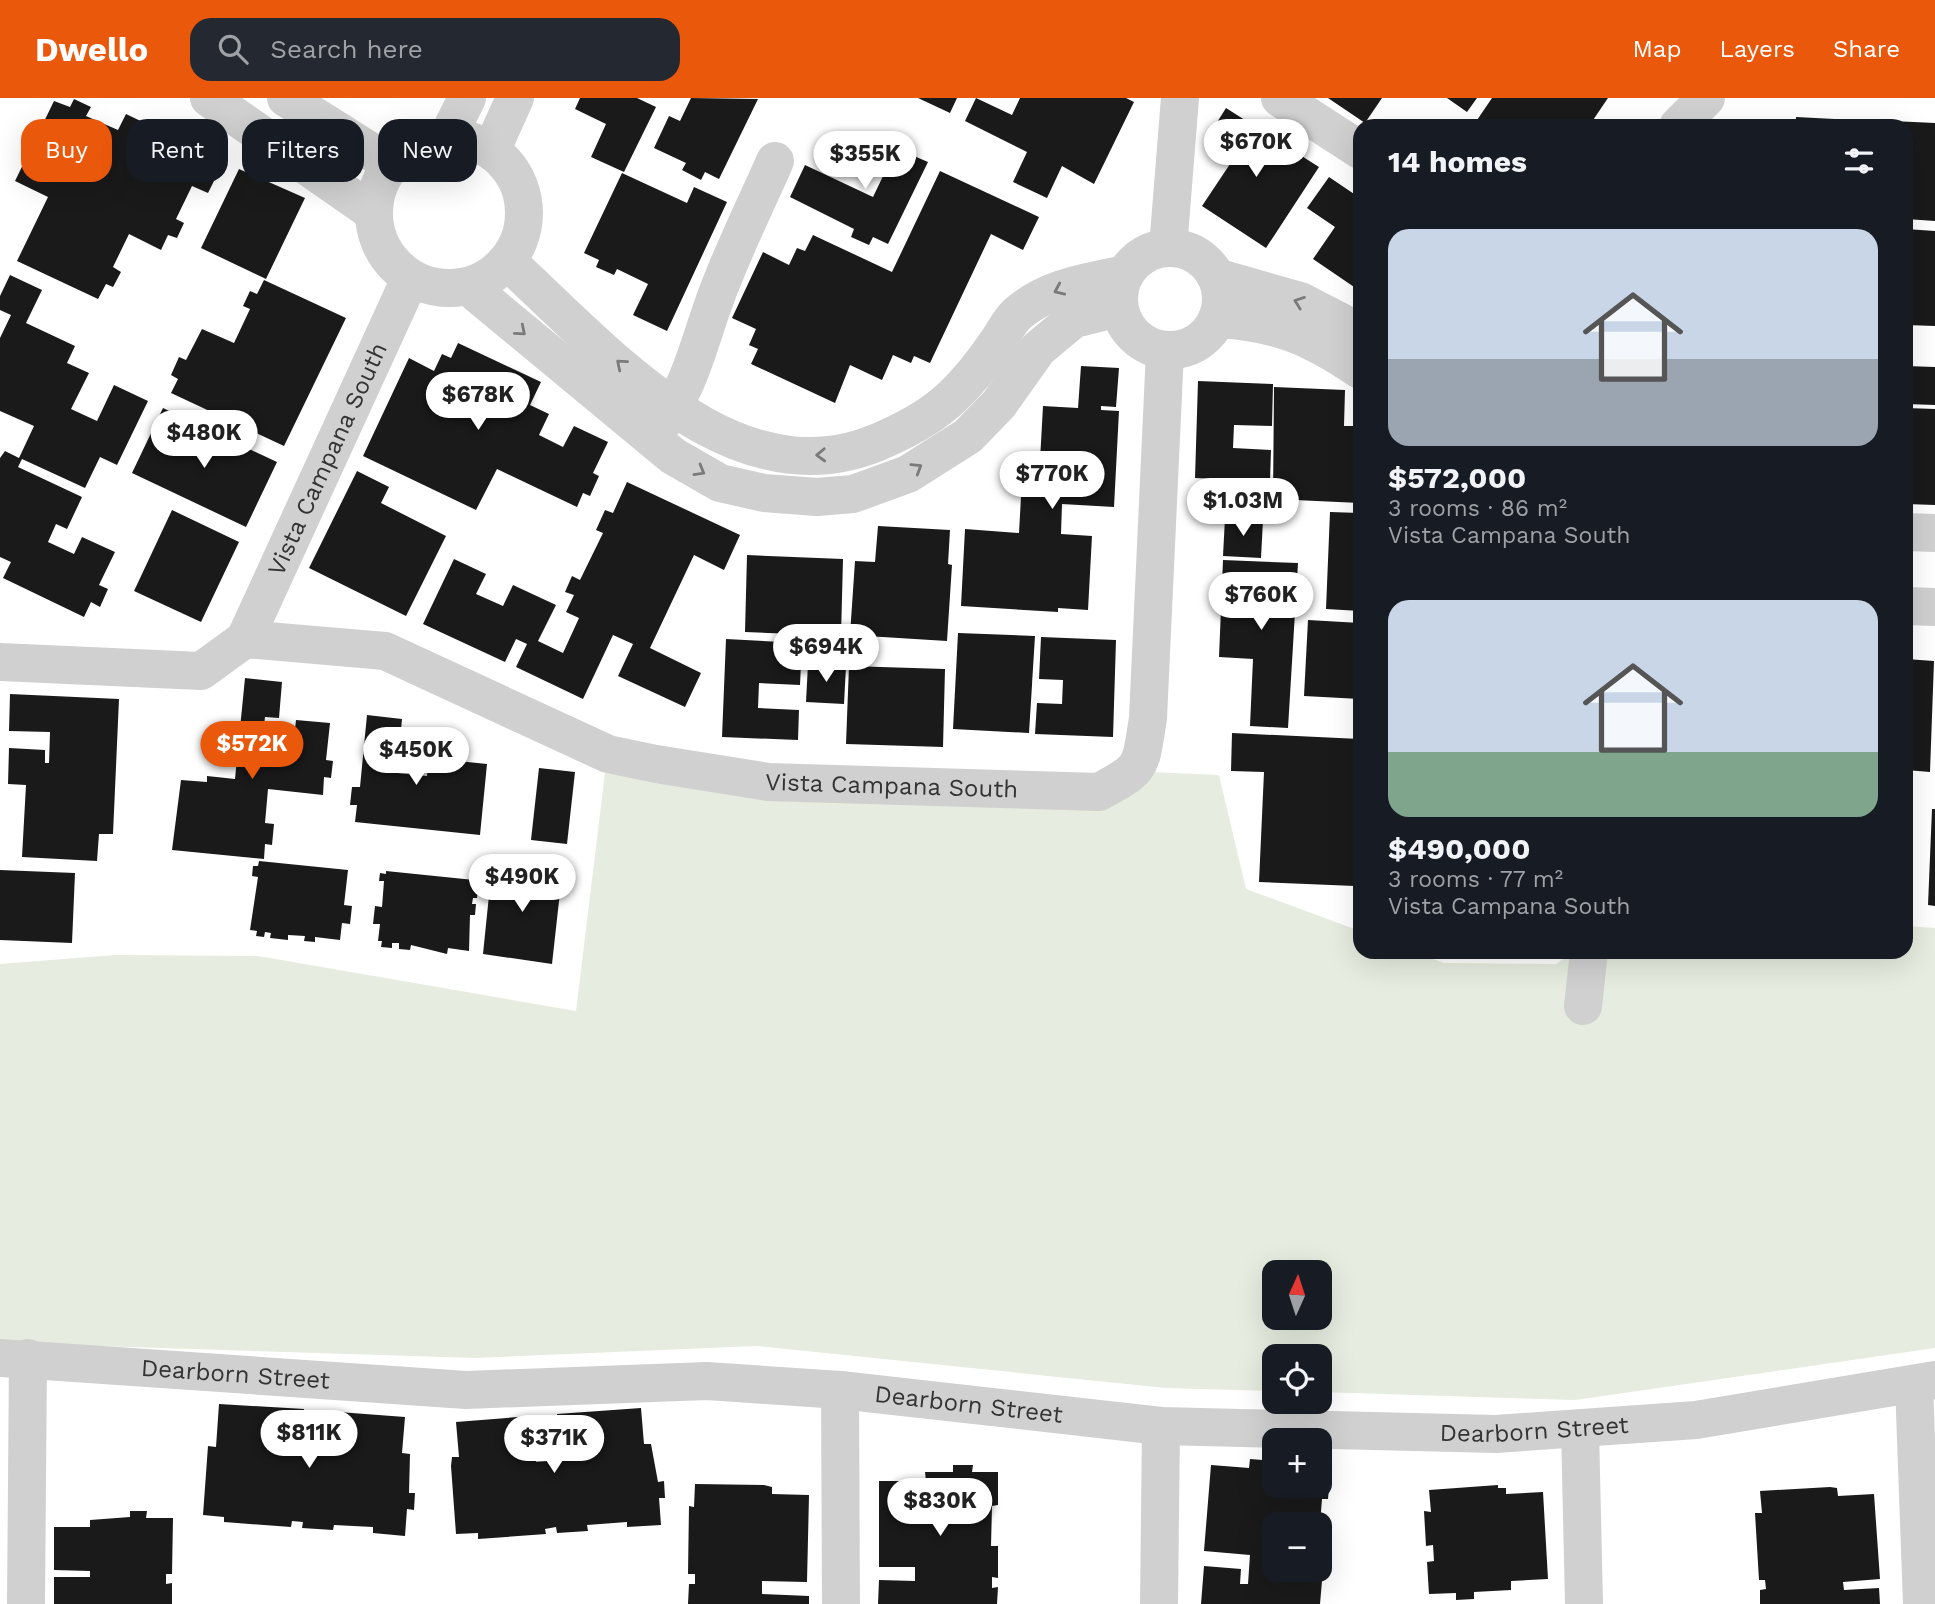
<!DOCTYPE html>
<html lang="en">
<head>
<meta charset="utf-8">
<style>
  body { margin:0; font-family:"Work Sans",sans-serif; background:#242831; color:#f1f3f6; height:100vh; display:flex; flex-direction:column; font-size:26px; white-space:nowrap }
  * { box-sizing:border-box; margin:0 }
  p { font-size:23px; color:#9ea1a6 }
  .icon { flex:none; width:38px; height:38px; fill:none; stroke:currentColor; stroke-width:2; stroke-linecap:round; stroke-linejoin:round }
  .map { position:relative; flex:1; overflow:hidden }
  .drawer { position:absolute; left:1353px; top:21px; width:560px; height:840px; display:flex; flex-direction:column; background:#171b24; border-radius:21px; box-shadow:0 7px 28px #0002 }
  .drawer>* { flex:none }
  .top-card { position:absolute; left:21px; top:21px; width:665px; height:63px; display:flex; gap:14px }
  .needle { width:46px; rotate:3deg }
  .tools { position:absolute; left:1262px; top:1162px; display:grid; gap:14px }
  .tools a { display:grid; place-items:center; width:70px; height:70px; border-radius:14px; background:#171b24; box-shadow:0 7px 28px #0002; font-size:35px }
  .price { position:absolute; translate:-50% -60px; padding:0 16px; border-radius:24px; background:#fff; color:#222; font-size:23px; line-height:46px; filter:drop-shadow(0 2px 4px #0008) }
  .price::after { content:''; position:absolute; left:50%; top:42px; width:21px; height:16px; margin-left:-10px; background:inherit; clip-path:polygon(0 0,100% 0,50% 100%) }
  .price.selected { background:#ea580c; color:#fff }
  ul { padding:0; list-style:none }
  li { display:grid; align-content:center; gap:14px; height:371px; padding:0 35px }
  li span { display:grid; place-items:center; height:217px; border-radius:21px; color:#555 }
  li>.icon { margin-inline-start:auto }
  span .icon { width:126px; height:126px; fill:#fffc; stroke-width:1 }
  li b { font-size:30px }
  h2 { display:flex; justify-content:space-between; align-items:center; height:84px; padding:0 35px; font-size:30px }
  .pill { padding:0 24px; border-radius:21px; background:#171b24; box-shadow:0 7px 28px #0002; font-size:24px; line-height:63px }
  .pill.selected { background:#ea580c; color:#fff }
  header { display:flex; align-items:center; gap:42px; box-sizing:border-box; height:98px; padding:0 35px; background:#ea580c; color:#fff }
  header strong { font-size:33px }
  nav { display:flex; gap:38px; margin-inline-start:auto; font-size:24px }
  .search { width:490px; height:63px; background:#242831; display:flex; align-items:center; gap:18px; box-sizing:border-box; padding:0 24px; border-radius:21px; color:#9ea1a6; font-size:26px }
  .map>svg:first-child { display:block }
</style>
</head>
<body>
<header>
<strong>Dwello</strong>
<div class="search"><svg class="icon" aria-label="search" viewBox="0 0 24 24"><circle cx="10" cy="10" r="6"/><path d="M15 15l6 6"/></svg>Search here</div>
<nav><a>Map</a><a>Layers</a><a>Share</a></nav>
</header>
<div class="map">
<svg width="1935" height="1506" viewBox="0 0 1935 1506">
  <rect width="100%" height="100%" fill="#fff"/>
  <path fill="#e6ecdf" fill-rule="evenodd" d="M1150,674L1219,677L1246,791L1360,833V854H1415L1444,865L1556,866L1572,854H1906V828L1935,830V1250L1575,1302L1320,1294V1258H1274V1293L1166,1290L756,1248L475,1260L0,1245V866L115,857L258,858L576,913L605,675L742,696ZM1274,1174H1320V1220H1274Z"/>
  <g fill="#1a1a1a">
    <polygon points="580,0 637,0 656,9 624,74 591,59 606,26 575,11"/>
    <polygon points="691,0 758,1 719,81 705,74 701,82 682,72 686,65 654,50 669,18 680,23"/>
    <polygon points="918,0 957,0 950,15"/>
    <polygon points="976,0 1012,17 1020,0 1126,0 1134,4 1094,86 1062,68 1047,100 1013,84 1027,54 965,23"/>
    <polygon points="1328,0 1382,0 1365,25"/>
    <polygon points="1447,0 1477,0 1467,14"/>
    <polygon points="1492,0 1608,0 1589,28 1473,28"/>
    <polygon points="74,1 91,9 86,18 118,32 126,16 224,63 208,95 192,88 176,121 184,125 177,140 168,137 161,152 129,136 113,169 121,174 113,189 106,186 98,201 17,163 48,99 15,83 54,3 70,9"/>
    <polygon points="1226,10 1319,69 1266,150 1202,108 1234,60 1206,42"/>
    <polygon points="1796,19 1873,23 1873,28 1796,28"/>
    <polygon points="1892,23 1935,25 1935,123 1906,121 1906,28 1892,28"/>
    <polygon points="860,35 928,64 888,146 873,139 869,147 851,139 854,131 790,99 805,67 873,99 885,74 849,57"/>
    <polygon points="239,71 305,100 266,181 201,150"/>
    <polygon points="940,73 1039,119 1023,152 991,136 930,265 914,258 911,265 893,257 882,282 850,267 835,305 751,266 758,251 749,247 756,231 732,220 763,154 789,167 797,150 805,153 813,137 892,174"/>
    <polygon points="622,75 687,105 694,89 727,104 667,233 633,217 648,186 617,171 614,177 596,169 599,162 584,155"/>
    <polygon points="1329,79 1360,100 1360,193 1313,161 1335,129 1307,110"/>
    <polygon points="1906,131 1935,133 1935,228 1906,227"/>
    <polygon points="10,177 42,192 26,225 75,248 67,265 89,275 71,311 97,323 114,287 148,303 117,367 100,359 85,390 22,361 18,369 82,399 67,431 56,426 48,444 74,456 82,439 115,454 99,487 108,491 100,509 91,504 84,519 3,480 11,464 0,459 0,360 5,353 19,360 34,328 0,313 0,240 11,217 0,212 0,198"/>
    <polygon points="264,182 346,220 284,348 171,295 178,281 171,277 179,259 186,262 202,231 234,245 250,211 243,208 250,193 257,196"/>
    <polygon points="458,245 541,284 530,307 549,316 539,337 563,349 574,328 608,344 593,375 599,378 590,398 583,395 577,409 497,371 476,412 363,358 409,260 434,273 442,256 451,260"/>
    <polygon points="1081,268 1119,270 1116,309 1101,308 1101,312 1119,313 1114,409 1062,406 1061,436 1092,438 1088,512 1058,510 1058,514 961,508 965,431 1019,435 1021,399 1038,399 1043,308 1078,310"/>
    <polygon points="1906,268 1935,269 1935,307 1906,306"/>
    <polygon points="1198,283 1273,286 1272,328 1234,327 1233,350 1271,352 1270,383 1195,380"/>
    <polygon points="1274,289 1345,292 1344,328 1360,328 1360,405 1273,401"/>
    <polygon points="163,310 196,326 188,345 215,357 223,339 277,364 246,429 132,375"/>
    <polygon points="1906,310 1935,311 1935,407 1906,406"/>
    <polygon points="357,373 389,389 381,405 446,438 406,518 309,470"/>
    <polygon points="627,384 740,437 724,472 694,457 650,550 701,575 685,609 618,578 633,546 613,537 583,601 516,569 527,546 516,541 505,564 423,526 454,461 486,476 476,496 503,508 513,487 556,507 538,543 563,555 579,520 566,514 574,497 565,494 572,478 580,482 603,435 596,432 605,412 613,415"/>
    <polygon points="172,412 239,444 201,524 134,493"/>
    <polygon points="1330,414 1360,415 1360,513 1326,511"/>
    <polygon points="1225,420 1263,422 1261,460 1223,458"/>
    <polygon points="878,428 950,432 948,466 952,467 947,543 850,537 855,463 875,464"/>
    <polygon points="747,457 843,461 841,538 745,534"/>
    <polygon points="1223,462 1298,465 1288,630 1250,628 1253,561 1219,559"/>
    <polygon points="1308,522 1360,525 1360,601 1304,598"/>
    <polygon points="958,535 1035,538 1029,635 953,631"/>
    <polygon points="1041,539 1116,542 1113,639 1035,636 1037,605 1062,606 1063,582 1039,581"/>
    <polygon points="726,541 802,545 800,587 759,585 758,610 799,612 798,642 722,639"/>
    <polygon points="1906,561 1934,563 1930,674 1906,672"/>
    <polygon points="808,566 846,568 844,606 806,604"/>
    <polygon points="849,568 945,571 943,649 846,646"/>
    <polygon points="245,580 282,584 279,620 265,619 263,636 294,639 296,622 330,625 326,662 333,663 331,680 324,679 323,697 268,691 265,725 274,726 272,747 265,746 264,761 172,752 181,682 207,684 207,678 235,681"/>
    <polygon points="10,596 119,601 113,736 99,736 97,763 22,759 26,687 8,686 9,650 45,652 45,665 49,665 50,634 9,633"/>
    <polygon points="367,617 402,621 397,675 427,678 429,660 487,666 480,737 355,724 357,707 350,707 352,689 360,689"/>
    <polygon points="1232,635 1360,641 1355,788 1259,784 1264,674 1231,673"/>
    <polygon points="539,670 575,674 567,746 531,742"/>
    <polygon points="1906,708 1910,708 1908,753 1906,753"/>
    <polygon points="1932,711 1935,711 1935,808 1928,807"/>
    <polygon points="259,763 348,772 344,807 352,808 350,826 342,825 340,842 315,839 315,844 304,843 305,838 288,837 288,842 270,840 271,835 265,834 264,839 256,838 257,833 250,832 258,779 252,778 253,768 258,768"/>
    <polygon points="492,768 562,776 552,866 483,856"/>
    <polygon points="0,772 75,775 72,845 0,842"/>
    <polygon points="386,773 474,782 474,789 478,790 477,800 473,800 472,806 476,806 475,817 470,817 469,853 448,850 447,856 411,847 410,852 399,851 399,845 392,845 392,850 381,849 382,843 378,843 380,826 373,826 375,808 382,809 384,783 379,783 380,775 386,776"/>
    <polygon points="219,1306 304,1311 301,1358 309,1358 312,1312 405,1319 402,1355 410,1356 409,1395 415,1395 414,1412 407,1411 405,1438 373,1435 373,1429 334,1427 333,1432 302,1430 303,1424 292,1423 291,1429 224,1424 224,1419 203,1417 208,1348 216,1349"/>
    <polygon points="641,1310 644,1346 651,1346 658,1384 664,1383 665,1400 659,1400 661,1427 627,1429 627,1424 587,1427 588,1433 557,1435 556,1429 545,1431 546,1436 478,1441 478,1435 456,1436 451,1368 452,1359 459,1359 456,1324 543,1317 546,1354 535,1355 536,1364 560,1362 557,1316"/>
    <polygon points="1250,1361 1274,1363 1274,1388 1320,1388 1320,1367 1331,1368 1328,1401 1322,1401 1320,1426 1274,1426 1274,1472 1317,1472 1316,1483 1322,1483 1320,1506 1201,1506 1204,1468 1241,1471 1240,1486 1248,1486 1250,1457 1204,1453 1211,1367 1249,1370"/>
    <polygon points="953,1367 973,1367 972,1374 998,1374 998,1407 992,1408 991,1448 998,1448 998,1480 992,1479 992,1490 998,1489 997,1506 878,1506 879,1482 915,1483 915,1469 879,1469 879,1383 926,1383 925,1374 953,1374"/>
    <polygon points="695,1386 764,1387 772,1389 772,1396 809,1397 807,1484 762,1483 762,1496 809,1498 809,1506 688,1506 689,1486 695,1486 695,1476 688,1476 689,1408 694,1409"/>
    <polygon points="1498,1387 1498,1390 1506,1390 1506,1396 1543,1394 1548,1481 1511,1483 1511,1492 1474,1494 1474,1501 1456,1502 1456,1495 1429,1496 1427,1464 1434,1463 1433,1447 1426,1448 1424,1413 1431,1414 1429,1392"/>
    <polygon points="1830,1389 1837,1390 1838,1398 1874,1396 1880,1481 1843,1484 1844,1492 1879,1490 1880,1506 1760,1506 1760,1492 1766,1491 1765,1482 1759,1482 1755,1415 1762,1415 1760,1393"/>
    <polygon points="130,1413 147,1413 146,1420 173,1420 172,1476 166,1476 166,1486 172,1485 172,1506 54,1506 54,1479 90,1479 90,1473 54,1472 54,1429 90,1429 90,1422 130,1419"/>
    <polygon points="1320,1440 1326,1441 1323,1473 1320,1473"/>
  </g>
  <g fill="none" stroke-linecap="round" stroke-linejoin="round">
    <g stroke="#d0d0d0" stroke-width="38">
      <polyline points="209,0 371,113"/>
      <polyline points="286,0 389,65"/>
      <polyline points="1280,0 1360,52"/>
      <polyline points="1678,28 1706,0"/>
      <polyline points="448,38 467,0"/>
      <circle cx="449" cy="115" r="75"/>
      <polyline points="492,51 515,0"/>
      <polyline points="1168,150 1180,0"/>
      <circle cx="1170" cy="201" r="51"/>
      <path d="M508,164C607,254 737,410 885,341C910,330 932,318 952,299C968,284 983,265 996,246C1003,237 1009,223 1017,216C1048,189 1087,184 1125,176"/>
      <polyline points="1216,179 1300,203 1360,234"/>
      <polyline points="469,189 673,358 720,385 764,395 817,399 853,396 908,376 968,338 999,306 1038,251 1074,221 1119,210"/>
      <path d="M1217,221C1277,224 1311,239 1360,272"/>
      <path d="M659,330C690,288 696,255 713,207C730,158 754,111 775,63"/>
      <polyline points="1906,434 1935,435"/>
      <polyline points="1906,508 1935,509"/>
      <path id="s1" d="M245,541L410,181"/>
      <path id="s2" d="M0,564L201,573L245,541L385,553L608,656L656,666L768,684L1099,694C1144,670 1140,670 1148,620L1165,253"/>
      <polyline points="1583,908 1589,854"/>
      <path id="s3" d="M0,1260L466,1292L707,1283L840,1292L1161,1328L1496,1336L1696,1322L1935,1282"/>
      <polyline points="1914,1286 1922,1506"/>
      <polyline points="840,1292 841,1506"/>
      <polyline points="1580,1331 1584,1506"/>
      <polyline points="26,1506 28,1260"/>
      <polyline points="1159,1506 1161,1328"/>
    </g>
  </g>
  <defs><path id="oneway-chevron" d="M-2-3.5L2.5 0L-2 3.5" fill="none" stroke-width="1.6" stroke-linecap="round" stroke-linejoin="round" transform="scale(1.75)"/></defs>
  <g stroke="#7a7a7a">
    <use href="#oneway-chevron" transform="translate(1059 192) rotate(156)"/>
    <use href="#oneway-chevron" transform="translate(1299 204) rotate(-160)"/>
    <use href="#oneway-chevron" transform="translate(521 233) rotate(40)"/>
    <use href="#oneway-chevron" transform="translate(621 266) rotate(-140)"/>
    <use href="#oneway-chevron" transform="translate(821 357) rotate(178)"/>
    <use href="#oneway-chevron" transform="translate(917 370) rotate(-32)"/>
    <use href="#oneway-chevron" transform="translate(700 373) rotate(30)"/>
  </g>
  <g text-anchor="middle" stroke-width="7" stroke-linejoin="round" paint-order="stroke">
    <g font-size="24" fill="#333" stroke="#fff">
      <text dy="8" stroke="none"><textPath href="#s1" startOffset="198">Vista Campana South</textPath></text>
      <text dy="8" stroke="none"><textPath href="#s2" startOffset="928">Vista Campana South</textPath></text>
      <text dy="8" stroke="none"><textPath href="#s3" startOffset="236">Dearborn Street</textPath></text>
      <text dy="8" stroke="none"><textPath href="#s3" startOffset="971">Dearborn Street</textPath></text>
      <text dy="8" stroke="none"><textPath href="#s3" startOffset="1538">Dearborn Street</textPath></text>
    </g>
  </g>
</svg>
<div class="tools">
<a><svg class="needle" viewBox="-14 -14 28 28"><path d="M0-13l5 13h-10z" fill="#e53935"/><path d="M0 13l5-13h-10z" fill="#9ea1a6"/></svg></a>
<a><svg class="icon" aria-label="locate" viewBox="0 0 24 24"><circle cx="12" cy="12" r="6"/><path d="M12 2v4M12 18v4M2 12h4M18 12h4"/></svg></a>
<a>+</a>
<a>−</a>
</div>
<b class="price" style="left:1256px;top:81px">$670K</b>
<b class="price" style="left:865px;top:93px">$355K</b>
<b class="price" style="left:478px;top:334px">$678K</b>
<b class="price" style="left:204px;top:372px">$480K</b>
<b class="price" style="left:1052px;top:413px">$770K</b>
<b class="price" style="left:1243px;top:440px">$1.03M</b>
<b class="price" style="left:1261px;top:534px">$760K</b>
<b class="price" style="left:826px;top:586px">$694K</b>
<b class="price selected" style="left:252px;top:683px">$572K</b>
<b class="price" style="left:416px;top:689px">$450K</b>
<b class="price" style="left:522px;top:816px">$490K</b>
<b class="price" style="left:309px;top:1372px">$811K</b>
<b class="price" style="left:554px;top:1377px">$371K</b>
<b class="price" style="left:940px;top:1440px">$830K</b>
<div class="top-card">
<a class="pill selected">Buy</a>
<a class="pill">Rent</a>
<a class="pill">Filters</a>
<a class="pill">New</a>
</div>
<section class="drawer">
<h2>14 homes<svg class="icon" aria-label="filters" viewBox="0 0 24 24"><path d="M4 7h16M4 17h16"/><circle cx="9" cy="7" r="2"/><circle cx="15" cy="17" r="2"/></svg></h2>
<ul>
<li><span style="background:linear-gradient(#c9d6e8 60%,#9aa5b1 0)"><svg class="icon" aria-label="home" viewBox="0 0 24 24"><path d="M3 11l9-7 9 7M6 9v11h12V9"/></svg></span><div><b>$572,000</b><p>3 rooms · 86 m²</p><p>Vista Campana South</p></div></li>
<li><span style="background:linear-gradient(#c9d6e8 70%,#7fa58c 0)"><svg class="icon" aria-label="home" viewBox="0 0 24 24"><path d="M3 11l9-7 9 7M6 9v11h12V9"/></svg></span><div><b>$490,000</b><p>3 rooms · 77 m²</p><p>Vista Campana South</p></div></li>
</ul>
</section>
</div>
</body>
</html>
